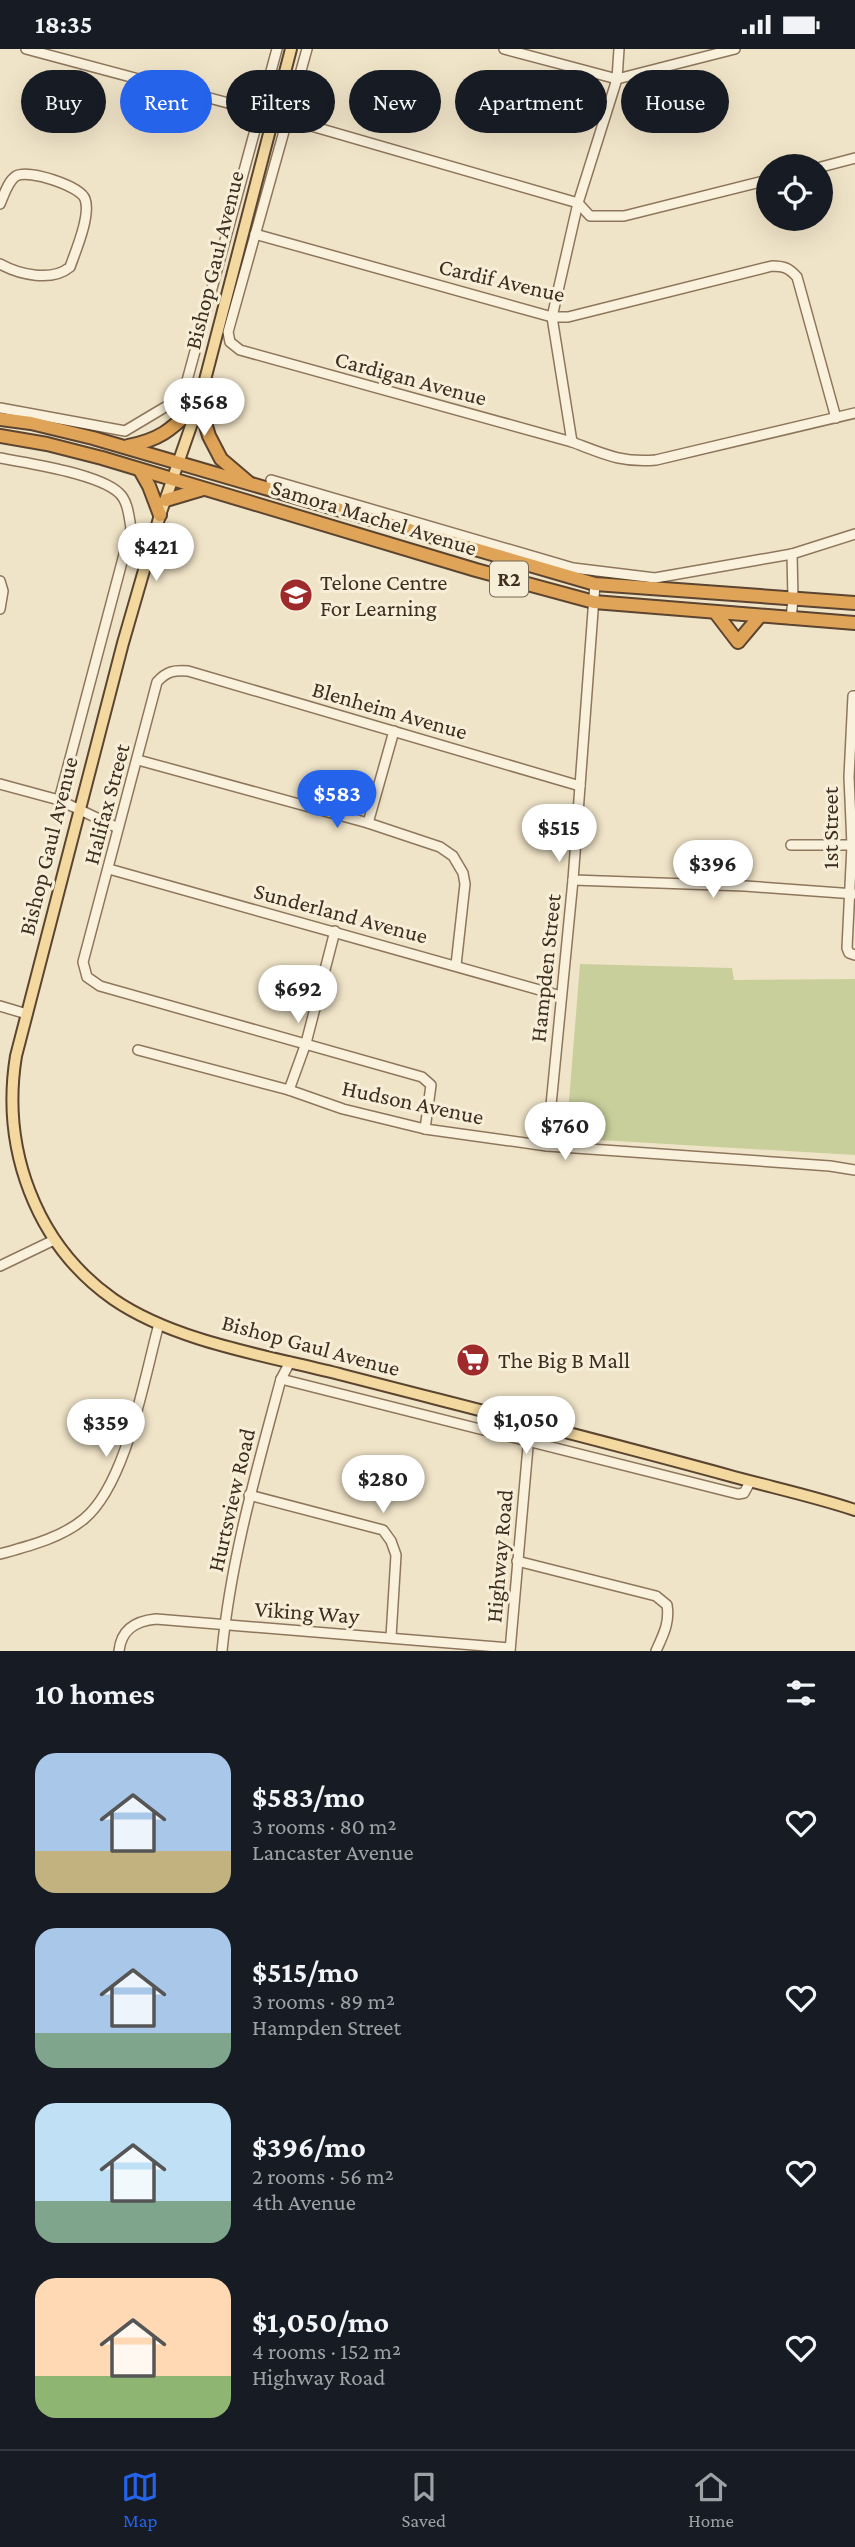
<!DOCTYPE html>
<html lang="en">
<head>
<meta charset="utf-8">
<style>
  body { margin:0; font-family:"Crimson Pro",serif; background:#242831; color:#f1f3f6; height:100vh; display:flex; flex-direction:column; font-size:26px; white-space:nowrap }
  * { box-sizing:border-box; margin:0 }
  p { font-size:23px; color:#9ea1a6 }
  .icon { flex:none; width:38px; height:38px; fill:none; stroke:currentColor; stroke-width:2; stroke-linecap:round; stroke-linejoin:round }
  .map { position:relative; height:1602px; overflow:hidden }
  .panel { display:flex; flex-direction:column; background:#171b24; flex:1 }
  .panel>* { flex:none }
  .hud { position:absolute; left:21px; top:21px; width:814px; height:63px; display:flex; gap:14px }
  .controls { position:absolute; left:756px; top:105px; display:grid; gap:14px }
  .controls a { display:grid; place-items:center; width:77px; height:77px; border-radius:50%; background:#171b24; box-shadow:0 7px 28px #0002; font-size:35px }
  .price { position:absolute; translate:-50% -60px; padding:0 16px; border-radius:24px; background:#fff; color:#222; font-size:23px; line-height:46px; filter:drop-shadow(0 2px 4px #0008) }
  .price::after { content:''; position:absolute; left:50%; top:42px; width:21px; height:16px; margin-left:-10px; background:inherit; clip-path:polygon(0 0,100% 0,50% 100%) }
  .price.selected { background:#2563eb; color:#fff }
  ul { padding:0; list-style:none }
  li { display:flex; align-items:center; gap:21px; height:175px; padding:0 35px }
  li span { display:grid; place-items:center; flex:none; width:196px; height:140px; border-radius:21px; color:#555 }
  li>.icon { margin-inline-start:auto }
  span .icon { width:84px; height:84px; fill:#fffc; stroke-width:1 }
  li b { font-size:30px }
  h2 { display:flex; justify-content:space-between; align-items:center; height:84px; padding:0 35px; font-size:30px }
  .chip { padding:0 24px; border-radius:32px; background:#171b24; box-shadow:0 7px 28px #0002; font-size:24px; line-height:63px }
  .chip.selected { background:#2563eb; color:#fff }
  .status { display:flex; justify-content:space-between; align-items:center; height:49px; padding:0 35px; background:#171b24; direction:ltr }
  .status svg { height:19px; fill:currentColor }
  .menu { display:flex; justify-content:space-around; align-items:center; height:98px; border-top:2px solid #363941; background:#171b24; font-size:19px; color:#9ea1a6 }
  .menu a { display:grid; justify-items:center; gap:4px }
  .menu .selected { color:#2563eb }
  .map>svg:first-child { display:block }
</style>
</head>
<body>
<div class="status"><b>18:35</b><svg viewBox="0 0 49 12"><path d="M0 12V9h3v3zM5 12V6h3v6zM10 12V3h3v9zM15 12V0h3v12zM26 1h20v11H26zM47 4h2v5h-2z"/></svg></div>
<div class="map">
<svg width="855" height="1602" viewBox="0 0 855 1602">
  <rect width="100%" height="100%" fill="#f0e4c8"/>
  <polygon fill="#c9cf9b" points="580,915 732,919 734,931 855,930 855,1106 566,1089"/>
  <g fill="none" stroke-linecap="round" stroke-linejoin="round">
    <defs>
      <g id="minor">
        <polyline points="26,0 273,66 578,154 590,167 624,167 768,131"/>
        <path d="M307,0L228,283L230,293L240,301L572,393C604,405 621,414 656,411L855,364"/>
        <polyline points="504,0 617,30 735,0"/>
        <polyline points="821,118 855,109"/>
        <path d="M0,155C4,146 8,132 16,127C29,120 80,137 85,150C91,166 76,201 70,218C52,233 20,226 0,215"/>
        <path d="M255,185L552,268H568L772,217C784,217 789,219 797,228L836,369"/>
        <polyline points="0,359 125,382 177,351 185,339 277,0"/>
        <polyline points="572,393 552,268 578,154 617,30 619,0"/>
        <path d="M0,409C28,414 99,425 119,444C128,452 129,468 131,479L59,751"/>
        <polyline points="271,431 573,519 655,529 792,505 855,485"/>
        <polyline points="0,532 3,542 0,560"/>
        <polyline points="791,570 793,550 792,505"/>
        <polyline points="855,647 853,647 849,728 852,796 847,899 849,904 855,906"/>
        <polyline points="138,711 368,774 440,798 453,807 463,824 465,835 456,916"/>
        <polyline points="0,735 59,751 118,779"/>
        <polyline points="368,774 394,682"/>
        <polyline points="791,796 855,796"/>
        <polyline points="109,820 561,947"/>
        <polyline points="573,831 745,837 855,845"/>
        <polyline points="0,957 27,965"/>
        <polyline points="138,1001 289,1041 343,1060 425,1080 547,1097 830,1117 855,1121"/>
        <polyline points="289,1041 306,994 335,882"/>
        <path d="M425,1080L431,1036L422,1028L100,937L87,928L83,913L157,633C167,622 174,621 188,622L580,737"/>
        <polyline points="547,1097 573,831 595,535"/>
        <polyline points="0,1217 54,1191"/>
        <polyline points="281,1330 738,1445 744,1444 750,1433"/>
        <polyline points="249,1446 383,1481 391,1492 396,1506 391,1588"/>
        <path d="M0,1505C29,1497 61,1489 84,1470C127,1434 144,1329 159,1275"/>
        <path d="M517,1512L656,1547L667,1556C670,1574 663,1586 656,1602"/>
        <path d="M119,1602C121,1581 135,1572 156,1570L510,1599"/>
        <path d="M222,1602C231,1509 257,1420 281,1330L290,1313"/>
        <polyline points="510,1602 530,1375"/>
      </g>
      <path id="major" d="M291,0L199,354L160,466L123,594L16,1007C1,1099 35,1195 113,1250C175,1293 269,1307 343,1326C471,1359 599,1391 727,1426C770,1438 813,1447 855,1461"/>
      <g id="highway">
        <polyline points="0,370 31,374 93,389 595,535 855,554"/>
        <polyline points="0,387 47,395 102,409 476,521 594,553 855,574"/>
        <path d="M128,397C164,390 173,378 199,354L209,387L221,410L248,433"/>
        <polyline points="140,421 149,437 160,466"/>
        <polyline points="166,451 203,440"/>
        <polyline points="715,563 738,593 760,567"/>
      </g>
    </defs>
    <use href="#minor" stroke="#8d765c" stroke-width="12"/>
    <use href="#major" stroke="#5b4430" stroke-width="14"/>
    <use href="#highway" stroke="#5b4430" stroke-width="16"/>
    <use href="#minor" stroke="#faf1dc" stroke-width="9"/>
    <use href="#major" stroke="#f3d9a0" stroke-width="10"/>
    <use href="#highway" stroke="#e0a458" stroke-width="12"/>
  </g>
  <defs>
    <symbol id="university-disc" viewBox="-11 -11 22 22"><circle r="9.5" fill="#9e2a2b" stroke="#f7eed8"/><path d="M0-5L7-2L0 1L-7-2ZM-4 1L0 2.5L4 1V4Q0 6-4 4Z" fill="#fff"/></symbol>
    <symbol id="supermarket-disc" viewBox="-11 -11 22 22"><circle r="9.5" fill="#9e2a2b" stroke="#f7eed8"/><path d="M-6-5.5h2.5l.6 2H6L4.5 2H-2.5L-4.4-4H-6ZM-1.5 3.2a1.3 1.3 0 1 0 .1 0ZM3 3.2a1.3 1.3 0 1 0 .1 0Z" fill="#fff"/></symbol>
  </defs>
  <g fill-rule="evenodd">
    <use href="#university-disc" x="277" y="527" width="38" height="38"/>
    <use href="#supermarket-disc" x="454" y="1292" width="38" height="38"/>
  </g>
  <g text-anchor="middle" stroke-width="6" stroke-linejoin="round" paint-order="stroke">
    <rect fill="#f7eed8" stroke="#756857" stroke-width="2" x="490" y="512.5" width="38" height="35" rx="5"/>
    <g font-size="21" font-weight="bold" fill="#3d2e20">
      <text x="509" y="537">R2</text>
    </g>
    <g font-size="23" fill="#3d2e20" stroke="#f7eed8">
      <text transform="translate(214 211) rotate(-76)" y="8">Bishop Gaul Avenue</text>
      <text transform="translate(502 231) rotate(13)" y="8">Cardif Avenue</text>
      <text transform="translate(411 329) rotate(15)" y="8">Cardigan Avenue</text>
      <text transform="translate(374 468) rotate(17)" y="8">Samora Machel Avenue</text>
      <text transform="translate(390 661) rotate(16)" y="8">Blenheim Avenue</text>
      <text transform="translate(106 755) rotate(-75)" y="8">Halifax Street</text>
      <text transform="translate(830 779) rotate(-90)" y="8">1st Street</text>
      <text transform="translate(48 797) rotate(-76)" y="8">Bishop Gaul Avenue</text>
      <text transform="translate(341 864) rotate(15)" y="8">Sunderland Avenue</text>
      <text transform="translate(545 919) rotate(-84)" y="8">Hampden Street</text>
      <text transform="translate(413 1053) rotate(12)" y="8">Hudson Avenue</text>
      <text transform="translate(311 1296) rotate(15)" y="8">Bishop Gaul Avenue</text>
      <text transform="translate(231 1451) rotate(-77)" y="8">Hurtsview Road</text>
      <text transform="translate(499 1507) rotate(-85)" y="8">Highway Road</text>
      <text transform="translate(307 1563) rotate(4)" y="8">Viking Way</text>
    </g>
    <g font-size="23" fill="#3d2e20" stroke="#f7eed8" text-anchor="start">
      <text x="320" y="541">Telone Centre<tspan x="320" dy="26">For Learning</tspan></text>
      <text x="498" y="1319">The Big B Mall</text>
    </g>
  </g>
</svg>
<div class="controls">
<a><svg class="icon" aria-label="locate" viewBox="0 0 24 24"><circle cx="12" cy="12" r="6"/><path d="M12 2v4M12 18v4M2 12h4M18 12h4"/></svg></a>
</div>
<b class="price" style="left:204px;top:389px">$568</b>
<b class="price" style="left:156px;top:534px">$421</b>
<b class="price selected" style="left:337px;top:781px">$583</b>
<b class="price" style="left:559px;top:815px">$515</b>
<b class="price" style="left:713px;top:851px">$396</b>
<b class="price" style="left:298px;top:976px">$692</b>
<b class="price" style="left:565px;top:1113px">$760</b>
<b class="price" style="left:526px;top:1407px">$1,050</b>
<b class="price" style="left:106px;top:1410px">$359</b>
<b class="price" style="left:383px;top:1466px">$280</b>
<div class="hud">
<a class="chip">Buy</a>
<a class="chip selected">Rent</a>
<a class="chip">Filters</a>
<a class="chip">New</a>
<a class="chip">Apartment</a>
<a class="chip">House</a>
</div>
</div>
<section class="panel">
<h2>10 homes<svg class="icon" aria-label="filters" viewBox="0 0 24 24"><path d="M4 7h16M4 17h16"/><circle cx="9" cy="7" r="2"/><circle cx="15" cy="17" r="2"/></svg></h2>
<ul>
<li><span style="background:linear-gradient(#a9c7e8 70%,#c2b280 0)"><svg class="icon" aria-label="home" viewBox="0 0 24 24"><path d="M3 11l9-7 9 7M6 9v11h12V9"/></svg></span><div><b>$583/mo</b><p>3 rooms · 80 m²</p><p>Lancaster Avenue</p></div><svg class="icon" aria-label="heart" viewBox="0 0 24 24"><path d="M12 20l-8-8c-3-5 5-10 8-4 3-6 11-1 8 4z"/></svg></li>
<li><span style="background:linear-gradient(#a9c7e8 75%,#7fa58c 0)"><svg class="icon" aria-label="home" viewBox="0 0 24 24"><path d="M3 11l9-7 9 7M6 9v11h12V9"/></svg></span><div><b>$515/mo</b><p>3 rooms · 89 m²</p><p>Hampden Street</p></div><svg class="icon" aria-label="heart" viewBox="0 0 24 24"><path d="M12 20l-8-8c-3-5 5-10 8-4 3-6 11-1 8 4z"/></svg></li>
<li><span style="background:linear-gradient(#bfe0f5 70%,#7fa58c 0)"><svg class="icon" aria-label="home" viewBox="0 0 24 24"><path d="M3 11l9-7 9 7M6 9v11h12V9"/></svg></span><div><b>$396/mo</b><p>2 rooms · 56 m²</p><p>4th Avenue</p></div><svg class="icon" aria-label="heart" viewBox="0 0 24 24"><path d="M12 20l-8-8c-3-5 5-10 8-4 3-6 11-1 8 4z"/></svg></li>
<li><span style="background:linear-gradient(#ffd9b3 70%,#8fb573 0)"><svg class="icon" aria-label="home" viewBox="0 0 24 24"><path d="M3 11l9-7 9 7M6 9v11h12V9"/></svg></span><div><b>$1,050/mo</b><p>4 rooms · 152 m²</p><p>Highway Road</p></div><svg class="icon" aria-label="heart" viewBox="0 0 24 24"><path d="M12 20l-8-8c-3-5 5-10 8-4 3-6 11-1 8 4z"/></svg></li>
</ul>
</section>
<nav class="menu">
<a class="selected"><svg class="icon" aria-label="map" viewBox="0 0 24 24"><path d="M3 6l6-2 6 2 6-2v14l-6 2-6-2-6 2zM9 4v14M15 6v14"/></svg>Map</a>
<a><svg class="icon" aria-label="saved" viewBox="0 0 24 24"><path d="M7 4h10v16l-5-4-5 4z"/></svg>Saved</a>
<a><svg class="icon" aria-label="home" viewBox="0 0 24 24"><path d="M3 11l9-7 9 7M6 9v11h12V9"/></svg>Home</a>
</nav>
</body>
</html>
